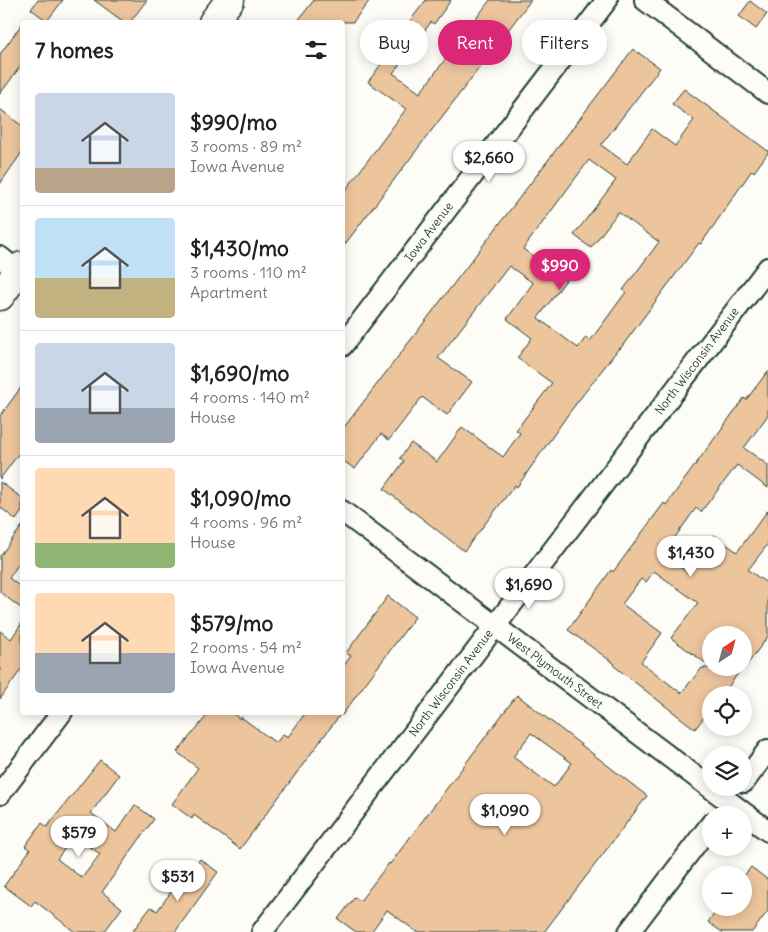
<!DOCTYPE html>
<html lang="en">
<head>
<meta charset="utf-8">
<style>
  body { margin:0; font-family:Delius,sans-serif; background:#f2f2f2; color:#222; height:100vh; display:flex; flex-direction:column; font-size:19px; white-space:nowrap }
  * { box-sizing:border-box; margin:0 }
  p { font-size:16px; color:#767676 }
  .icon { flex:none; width:28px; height:28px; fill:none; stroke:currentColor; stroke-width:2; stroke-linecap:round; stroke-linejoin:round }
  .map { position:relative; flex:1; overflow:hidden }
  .drawer { position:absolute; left:20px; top:20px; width:325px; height:695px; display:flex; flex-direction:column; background:#fff; border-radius:5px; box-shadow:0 2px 12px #0003 }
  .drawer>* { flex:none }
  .hud { position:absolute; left:360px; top:20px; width:332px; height:45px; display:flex; gap:10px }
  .needle { width:32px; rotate:36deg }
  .tools { position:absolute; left:702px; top:626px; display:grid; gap:10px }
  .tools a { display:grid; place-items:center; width:50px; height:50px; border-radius:50%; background:#fff; box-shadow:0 2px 12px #0003; font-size:25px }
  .price { position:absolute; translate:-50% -42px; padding:0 11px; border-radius:18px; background:#fff; color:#222; font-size:16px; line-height:32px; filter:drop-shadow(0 1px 2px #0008) }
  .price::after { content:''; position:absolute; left:50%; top:30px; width:15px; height:11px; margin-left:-8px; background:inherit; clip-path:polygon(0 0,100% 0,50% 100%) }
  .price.selected { background:#db2777; color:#fff }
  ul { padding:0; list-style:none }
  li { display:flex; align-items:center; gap:15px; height:125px; padding:0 15px }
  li+li { border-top:1px solid #e0e0e0 }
  li span { display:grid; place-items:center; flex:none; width:140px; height:100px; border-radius:5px; color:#555 }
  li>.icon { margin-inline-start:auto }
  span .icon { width:60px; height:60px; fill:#fffc; stroke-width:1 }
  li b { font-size:21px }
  h2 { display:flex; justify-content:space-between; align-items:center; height:60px; padding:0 15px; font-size:21px }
  .pill { padding:0 18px; border-radius:22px; background:#fff; box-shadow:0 2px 12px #0003; font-size:18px; line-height:45px }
  .pill.selected { background:#db2777; color:#fff }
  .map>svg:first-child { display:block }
</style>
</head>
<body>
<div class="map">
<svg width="768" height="932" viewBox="0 0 768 932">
  <rect width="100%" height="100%" fill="#fdfcf7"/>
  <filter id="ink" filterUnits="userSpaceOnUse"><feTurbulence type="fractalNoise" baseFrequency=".02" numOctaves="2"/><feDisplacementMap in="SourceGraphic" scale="10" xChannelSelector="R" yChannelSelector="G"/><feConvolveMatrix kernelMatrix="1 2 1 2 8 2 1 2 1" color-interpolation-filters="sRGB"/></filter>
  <g filter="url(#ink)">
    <g fill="#edc59d" stroke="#1f3d34" fill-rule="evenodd">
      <polygon points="38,0 63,0 47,21 31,9"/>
      <polygon points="94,0 147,0 130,22 124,22"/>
      <polygon points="314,0 370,0 353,22 297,22"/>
      <polygon points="426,0 451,0 434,24 431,22 393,73 420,93 490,0 531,0 342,248 342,195 406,109 368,82 393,48 388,45 401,28 403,30"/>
      <polygon points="750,1 767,14 756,29 739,16"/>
      <polygon points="22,24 22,64 0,94 0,54"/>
      <path d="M633,49L660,68L601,145L627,164L652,129L675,146L694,120L672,104L684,89L768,151V153L754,172L752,170L701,244L699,243L620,349L619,348L569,413L517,487L515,485L464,551L384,489L404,461L400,458L411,443L437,462L462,427L503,457L520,433L516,430L552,383L517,358L532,338L507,319L533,283L509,266L438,358L472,382L447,415L422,397L389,440L381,434L355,469L342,460V430ZM589,160L616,180L574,235L591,248L618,212L659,242L623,290L626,292L590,341L586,337L578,348L538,318L566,280L523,249Z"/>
      <polygon points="0,109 22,126 22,152 0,184"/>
      <polygon points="768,371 768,415 744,448 768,465 768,488 737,465 701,512 696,508 663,554 687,572 714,535 737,552 768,510 768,544 748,570 768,584 768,636 744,669 744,635 711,635 711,667 671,638 698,603 654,571 646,582 641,579 622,604 662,633 641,662 681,693 702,668 742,668 723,694 711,695 711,708 695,729 614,666 615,664 568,630 611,570 613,572 664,503 666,505 744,398 746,400"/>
      <polygon points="22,386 22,449 0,479 0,416"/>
      <polygon points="0,482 22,498 22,511 16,520 0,507"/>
      <polygon points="22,526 22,559 9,578 22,588 22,609 0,592 0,556"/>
      <polygon points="388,596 415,617 342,715 342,668 351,656 346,653"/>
      <polygon points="22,623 22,668 0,699 0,631 11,639"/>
      <path d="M517,695L647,796L544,932H417L387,910L371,932H356L338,919L355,897L360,901L389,863L390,864ZM531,733L572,763L554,787L513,757Z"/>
      <polygon points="210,712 231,712 240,719 241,717 276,743 283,734 288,737 306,712 342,712 240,849 194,815 192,819 172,804 198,768 177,752"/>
      <path d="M100,760L119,775L91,813L116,832L135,805L154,819L102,892L122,908L104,932H75L35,901L31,906L4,886L30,850L25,846L42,823L47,827ZM74,836L100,854L82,878L57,859Z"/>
      <polygon points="200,859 218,872 175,932 132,932 151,907 157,911 180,880 183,883"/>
      <polygon points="751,867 768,880 768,911 752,932 722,932 708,922 719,908 744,908 744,876"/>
    </g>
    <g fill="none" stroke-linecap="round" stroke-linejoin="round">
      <defs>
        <g id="street">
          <polyline points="645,0 768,93"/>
          <polyline points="0,257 22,275"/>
          <polyline points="342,346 607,0"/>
          <polyline points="342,511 768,831"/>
          <polyline points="744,782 768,750"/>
          <polyline points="0,794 62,712"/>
          <polyline points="262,932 768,268"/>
          <polyline points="629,932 711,824"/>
        </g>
        <g id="secondary">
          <polyline points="213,22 230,0"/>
          <polyline points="0,296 22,266"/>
        </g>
      </defs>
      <use href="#street" stroke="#1f3d34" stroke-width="24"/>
      <use href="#secondary" stroke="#1f3d34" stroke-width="31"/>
      <use href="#street" stroke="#fdfcf7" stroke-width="20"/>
      <use href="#secondary" stroke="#fdfcf7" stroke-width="28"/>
    </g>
  </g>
  <g text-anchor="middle" stroke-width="4" stroke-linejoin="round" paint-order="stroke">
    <g font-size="12" fill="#1f3d34" stroke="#fdfcf7">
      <text transform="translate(429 232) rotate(-53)" y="4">Iowa Avenue</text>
      <text transform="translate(697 361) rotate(-53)" y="4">North Wisconsin Avenue</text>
      <text transform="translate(555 671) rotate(37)" y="4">West Plymouth Street</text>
      <text transform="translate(451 683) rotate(-53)" y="4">North Wisconsin Avenue</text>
    </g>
  </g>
</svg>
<div class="tools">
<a><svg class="needle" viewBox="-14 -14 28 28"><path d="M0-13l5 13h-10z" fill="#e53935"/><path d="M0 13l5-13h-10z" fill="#767676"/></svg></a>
<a><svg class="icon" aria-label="locate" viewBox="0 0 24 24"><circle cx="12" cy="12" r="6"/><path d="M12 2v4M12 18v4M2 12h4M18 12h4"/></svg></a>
<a><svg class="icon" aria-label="layers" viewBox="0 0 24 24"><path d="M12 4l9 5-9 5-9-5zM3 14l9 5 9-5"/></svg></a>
<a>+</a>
<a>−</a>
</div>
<b class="price" style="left:489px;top:183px">$2,660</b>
<b class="price selected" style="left:560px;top:291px">$990</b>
<b class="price" style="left:691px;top:578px">$1,430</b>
<b class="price" style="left:529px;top:610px">$1,690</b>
<b class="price" style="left:505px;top:836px">$1,090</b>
<b class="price" style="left:79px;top:858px">$579</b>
<b class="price" style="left:178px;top:902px">$531</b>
<div class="hud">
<a class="pill">Buy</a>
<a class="pill selected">Rent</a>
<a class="pill">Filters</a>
</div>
<section class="drawer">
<h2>7 homes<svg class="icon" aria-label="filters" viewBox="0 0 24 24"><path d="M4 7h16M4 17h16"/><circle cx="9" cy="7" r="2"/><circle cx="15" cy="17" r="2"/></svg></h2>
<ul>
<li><span style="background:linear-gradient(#c9d6e8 75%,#b9a48a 0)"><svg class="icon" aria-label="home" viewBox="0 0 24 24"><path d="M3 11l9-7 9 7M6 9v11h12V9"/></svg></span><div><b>$990/mo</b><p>3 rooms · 89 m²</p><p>Iowa Avenue</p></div></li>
<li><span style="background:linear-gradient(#bfe0f5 60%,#c2b280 0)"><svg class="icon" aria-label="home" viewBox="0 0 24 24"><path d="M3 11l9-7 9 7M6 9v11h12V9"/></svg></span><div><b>$1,430/mo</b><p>3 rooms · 110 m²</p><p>Apartment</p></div></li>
<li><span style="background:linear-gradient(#c9d6e8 65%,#9aa5b1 0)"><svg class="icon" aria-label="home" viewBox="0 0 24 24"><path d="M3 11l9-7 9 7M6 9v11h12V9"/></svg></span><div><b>$1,690/mo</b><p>4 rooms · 140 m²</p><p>House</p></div></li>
<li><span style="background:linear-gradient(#ffd9b3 75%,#8fb573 0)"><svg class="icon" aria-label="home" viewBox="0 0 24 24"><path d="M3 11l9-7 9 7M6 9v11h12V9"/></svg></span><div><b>$1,090/mo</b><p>4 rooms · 96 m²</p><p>House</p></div></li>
<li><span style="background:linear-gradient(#ffd9b3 60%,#9aa5b1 0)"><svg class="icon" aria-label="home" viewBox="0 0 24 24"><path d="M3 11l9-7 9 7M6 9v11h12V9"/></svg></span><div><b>$579/mo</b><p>2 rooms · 54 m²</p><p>Iowa Avenue</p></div></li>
</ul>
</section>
</div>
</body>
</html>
